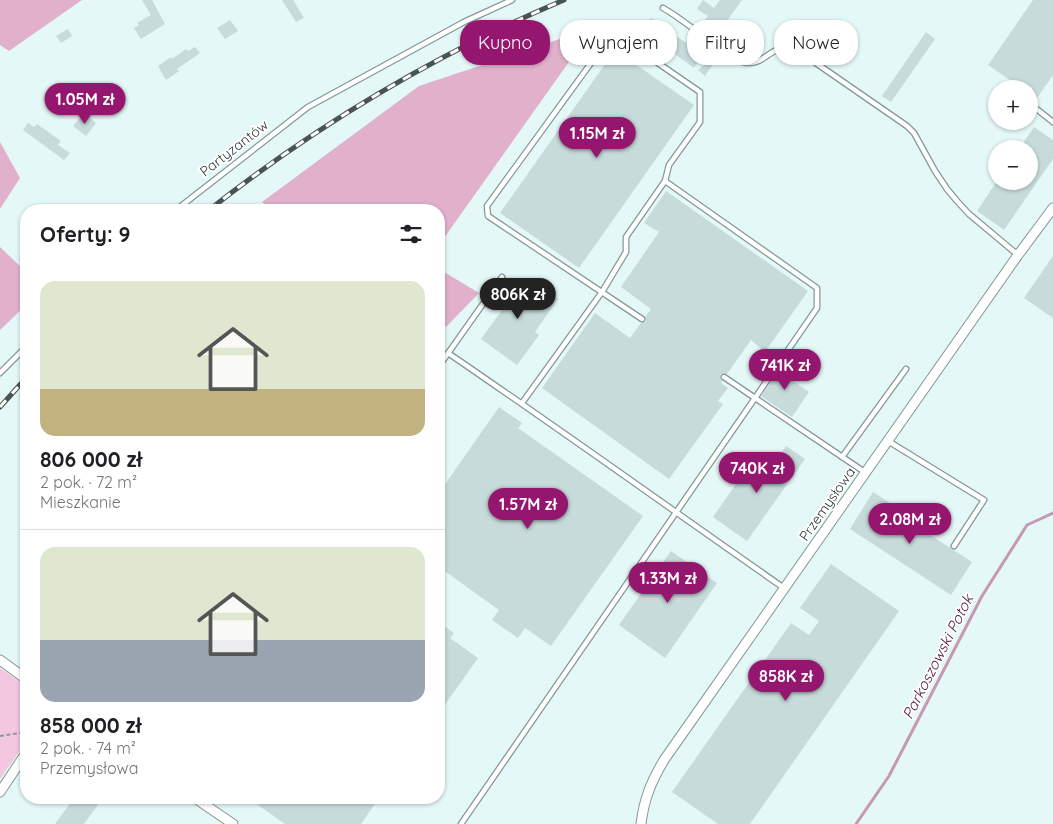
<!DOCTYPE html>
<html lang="pl">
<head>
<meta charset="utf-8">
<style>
  body { margin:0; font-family:Quicksand,sans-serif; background:#f6f6f6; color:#202124; height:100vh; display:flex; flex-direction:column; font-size:19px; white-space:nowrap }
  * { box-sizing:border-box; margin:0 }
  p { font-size:16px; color:#757577 }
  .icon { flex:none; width:28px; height:28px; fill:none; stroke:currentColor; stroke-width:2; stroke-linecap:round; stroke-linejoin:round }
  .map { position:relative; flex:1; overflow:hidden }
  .sheet { position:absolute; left:20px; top:204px; width:425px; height:600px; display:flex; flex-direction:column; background:#fff; border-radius:20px; box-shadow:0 1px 4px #0004 }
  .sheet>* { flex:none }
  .banner { position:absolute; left:460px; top:20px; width:475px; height:45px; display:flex; gap:10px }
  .fabs { position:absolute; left:988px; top:80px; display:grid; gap:10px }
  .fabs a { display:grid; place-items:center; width:50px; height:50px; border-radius:50%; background:#fff; box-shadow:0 1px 4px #0004; font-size:25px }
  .price { position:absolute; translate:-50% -42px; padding:0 11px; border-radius:18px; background:#95166f; color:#fff; font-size:16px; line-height:32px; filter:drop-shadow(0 1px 2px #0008) }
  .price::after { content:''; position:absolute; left:50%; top:30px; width:15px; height:11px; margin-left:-8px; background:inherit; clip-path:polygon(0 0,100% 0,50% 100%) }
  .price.selected { background:#222; color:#fff }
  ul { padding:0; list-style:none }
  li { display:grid; align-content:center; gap:10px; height:265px; padding:0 20px }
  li+li { border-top:1px solid #e0e0e0 }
  li span { display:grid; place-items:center; height:155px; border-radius:15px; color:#555 }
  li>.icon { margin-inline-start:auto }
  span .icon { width:90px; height:90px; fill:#fffc; stroke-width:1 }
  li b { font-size:21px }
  h2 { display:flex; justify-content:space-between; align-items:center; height:60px; padding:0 20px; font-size:21px }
  .tag { padding:0 18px; border-radius:20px; background:#fff; box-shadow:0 1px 4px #0004; font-size:18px; line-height:45px }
  .tag.selected { background:#95166f; color:#fff }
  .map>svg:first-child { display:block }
</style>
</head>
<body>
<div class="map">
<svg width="1053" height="824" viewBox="0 0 1053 824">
  <rect width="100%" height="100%" fill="#e3f8f7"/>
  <polygon fill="#f4c7e0" points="0,668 26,686 26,742 0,779"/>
  <g fill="#e1b1cc">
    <polygon points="0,0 82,0 9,51 0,45"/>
    <polygon points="593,28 439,245 439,210 273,210 262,202 419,86"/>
    <polygon points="0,142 20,178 0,209"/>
    <polygon points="0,247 26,272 26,305 0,330"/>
    <polygon points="439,269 479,293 446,327 439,322"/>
  </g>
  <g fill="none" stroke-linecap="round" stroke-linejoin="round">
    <polyline stroke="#c798b3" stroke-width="3" points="856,824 889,776 982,596 1027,525 1053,513"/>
  </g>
  <g fill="#c7dbdb">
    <polygon points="142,0 152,0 165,24 141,39 134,28 139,25 137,23 151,15"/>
    <polygon points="282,0 293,0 304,18 296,22"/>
    <polygon points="703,0 714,8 720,0 742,0 714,39 699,28 708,16 697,9"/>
    <polygon points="1033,0 1053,0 1053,75 1037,98 1029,93 1029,89 1023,89 988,65"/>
    <polygon points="651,18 703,55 694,68 642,30"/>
    <polygon points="230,20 238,31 225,39 217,28"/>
    <polygon points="751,24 765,41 744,58 741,57 729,43"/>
    <polygon points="68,29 72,36 61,43 56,36"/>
    <polygon points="926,32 935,39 891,102 882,96"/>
    <polygon points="195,47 200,53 177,69 179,71 166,80 158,66 171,57 172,59 186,49 188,51"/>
    <polygon points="615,50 694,105 579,268 500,213"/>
    <polygon points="717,54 719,56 705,76 698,70"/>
    <polygon points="84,113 96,123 86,136 73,126"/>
    <polygon points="28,123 34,127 37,124 61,141 58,145 70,153 64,160 23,130"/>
    <polygon points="1034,127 1053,140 1053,159 1004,230 977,211 997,181 1029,181 1029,149 1019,149"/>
    <polygon points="666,191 808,291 765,352 751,340 727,374 724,373 721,374 720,378 723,381 721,383 728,388 718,401 723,404 669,479 542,388 595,313 630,338 641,323 643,323 646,321 645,317 651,309 621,287 659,232 644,223"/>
    <polygon points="1053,256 1053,318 1024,298"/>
    <polygon points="505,280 530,298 539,285 558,299 535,332 539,335 517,365 481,339 502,310 490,301"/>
    <polygon points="788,358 795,363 786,376 809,392 792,417 761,396"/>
    <polygon points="499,407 522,423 518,428 643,516 551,646 525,628 518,638 492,620 499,610 439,567 439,493"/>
    <polygon points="786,446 805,459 747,541 713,517 752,461 767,473"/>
    <polygon points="873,492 893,505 890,509 972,562 951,595 850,529"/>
    <polygon points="671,551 717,583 665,658 619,625"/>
    <polygon points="831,564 899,611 750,824 718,824 672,792 791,623 809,635 819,621 800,608"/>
    <polygon points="439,622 454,633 450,638 478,658 439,713"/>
    <polygon points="74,798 103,798 84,824 55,824"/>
    <polygon points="248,798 379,798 361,824 285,824"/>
  </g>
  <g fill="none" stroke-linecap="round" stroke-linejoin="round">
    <defs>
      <g id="service">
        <path d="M663,8C686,21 707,41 730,55C735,58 741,63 747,63C766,65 772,41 797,50L907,126L914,133L935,171L947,189L957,201L969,214L1018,255"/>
        <polyline points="1029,103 1053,122"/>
        <polyline points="176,210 308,107 464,22 512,0"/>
        <polyline points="642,319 488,216 487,206 607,41 623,39 700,92 700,122 669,165 665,181 817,288 817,308 755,398 866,473"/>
        <path d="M448,353C561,430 672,510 784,588"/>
        <polyline points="439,366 502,277"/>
        <polyline points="0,373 26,347"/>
        <polyline points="522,403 602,292 626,252 626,237 665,181"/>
        <polyline points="888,441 984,500 954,546"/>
        <polyline points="842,457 906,369"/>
        <polyline points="461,824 755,398 724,377"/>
      </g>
      <g id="minor">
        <polyline points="0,660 26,679"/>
        <polyline points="0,792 26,753"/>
        <polyline points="195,798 233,824"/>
        <path d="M641,824C644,799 651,782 664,760L1018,255L1053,208"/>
      </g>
    </defs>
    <use href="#service" stroke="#859898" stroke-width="7"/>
    <use href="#minor" stroke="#859898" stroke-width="11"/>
    <polyline stroke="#8a9897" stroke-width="2" stroke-dasharray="4 2.5" stroke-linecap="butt" points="0,736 26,732"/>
    <use href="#service" stroke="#fff" stroke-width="4.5"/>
    <use href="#minor" stroke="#fff" stroke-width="9"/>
    <defs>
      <g id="rail">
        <path d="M209,210C317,125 436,54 564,0"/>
        <polyline points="0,407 26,378"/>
      </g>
    </defs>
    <use href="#rail" stroke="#495352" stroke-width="5"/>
    <use href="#rail" stroke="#fff" stroke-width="3" stroke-dasharray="9" stroke-linecap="butt"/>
  </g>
  <g text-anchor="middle" stroke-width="4" stroke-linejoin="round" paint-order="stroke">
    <g font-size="14" fill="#303837" stroke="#fff">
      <text transform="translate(234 148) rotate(-38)" y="5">Partyzantów</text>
      <text transform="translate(827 504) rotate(-55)" y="5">Przemysłowa</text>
    </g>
    <g font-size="15" font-style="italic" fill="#50183d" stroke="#fff">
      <text transform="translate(938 657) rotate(-63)" y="5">Parkoszowski Potok</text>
    </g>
  </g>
</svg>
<div class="fabs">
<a>+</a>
<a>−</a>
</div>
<b class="price" style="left:85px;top:125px">1.05M zł</b>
<b class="price" style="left:597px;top:159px">1.15M zł</b>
<b class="price selected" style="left:518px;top:320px">806K zł</b>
<b class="price" style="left:785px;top:391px">741K zł</b>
<b class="price" style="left:757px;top:494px">740K zł</b>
<b class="price" style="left:528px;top:530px">1.57M zł</b>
<b class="price" style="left:910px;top:545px">2.08M zł</b>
<b class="price" style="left:668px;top:604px">1.33M zł</b>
<b class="price" style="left:786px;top:702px">858K zł</b>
<div class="banner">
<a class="tag selected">Kupno</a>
<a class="tag">Wynajem</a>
<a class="tag">Filtry</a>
<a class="tag">Nowe</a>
</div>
<section class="sheet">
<h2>Oferty: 9<svg class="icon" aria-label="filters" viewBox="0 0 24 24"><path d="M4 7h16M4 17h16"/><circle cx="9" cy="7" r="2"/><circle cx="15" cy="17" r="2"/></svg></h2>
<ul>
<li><span style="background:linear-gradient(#dfe7d0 70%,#c2b280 0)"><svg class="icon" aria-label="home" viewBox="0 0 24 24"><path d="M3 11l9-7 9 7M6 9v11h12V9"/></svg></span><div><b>806 000 zł</b><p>2 pok. · 72 m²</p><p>Mieszkanie</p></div></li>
<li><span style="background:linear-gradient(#dfe7d0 60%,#9aa5b1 0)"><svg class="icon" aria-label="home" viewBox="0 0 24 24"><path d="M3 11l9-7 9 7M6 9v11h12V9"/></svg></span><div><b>858 000 zł</b><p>2 pok. · 74 m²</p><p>Przemysłowa</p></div></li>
</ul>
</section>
</div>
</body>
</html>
